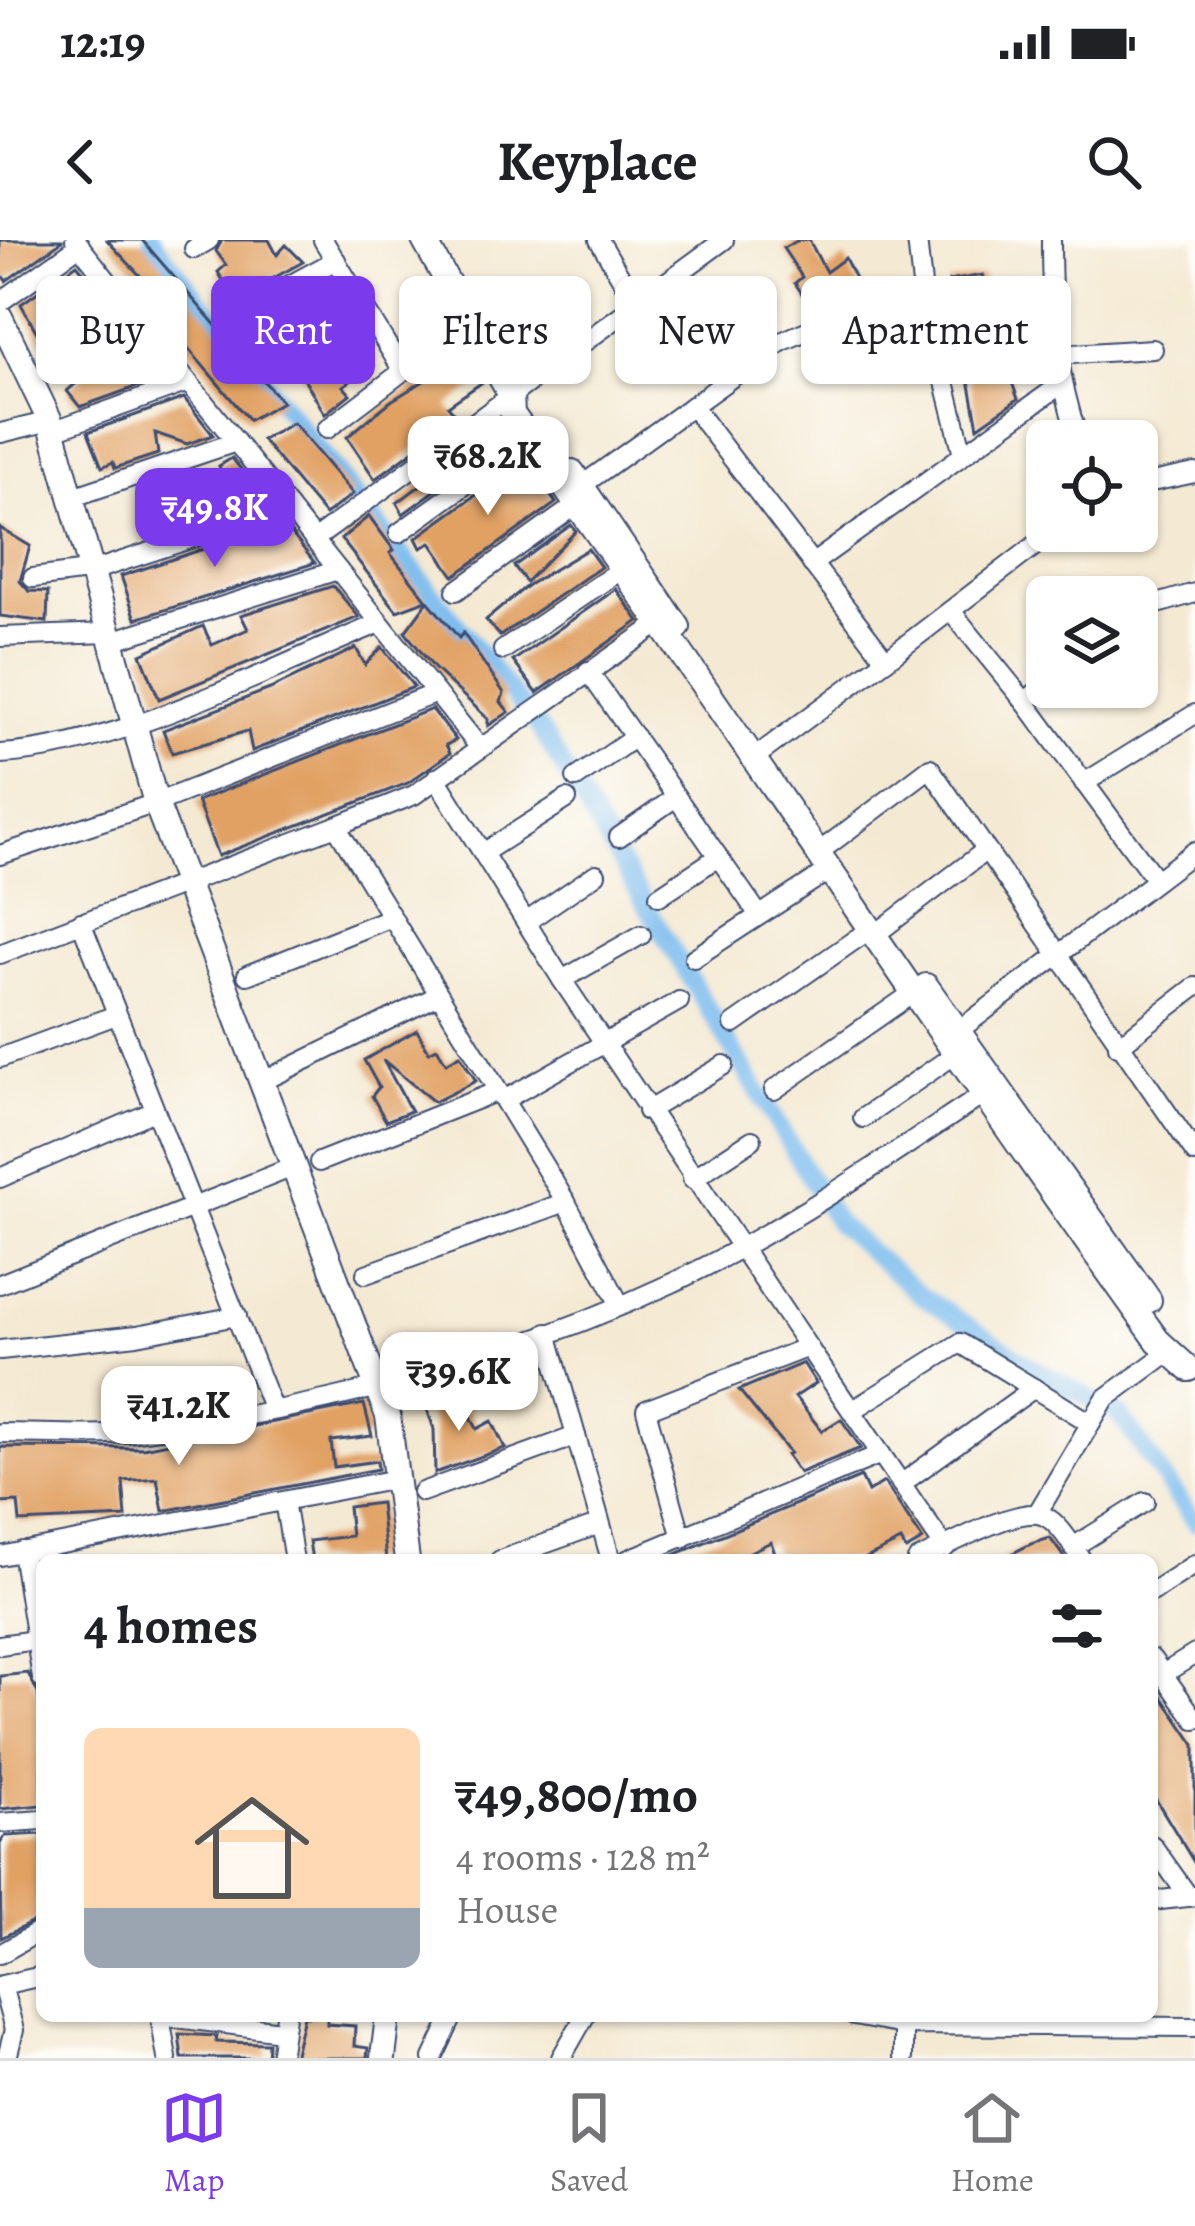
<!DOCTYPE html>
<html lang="en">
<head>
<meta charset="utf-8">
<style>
  body { margin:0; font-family:Alegreya,serif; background:#f6f6f6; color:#202124; height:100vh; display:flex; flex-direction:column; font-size:45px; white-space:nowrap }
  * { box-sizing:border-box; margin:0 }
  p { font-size:39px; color:#757577 }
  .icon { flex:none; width:66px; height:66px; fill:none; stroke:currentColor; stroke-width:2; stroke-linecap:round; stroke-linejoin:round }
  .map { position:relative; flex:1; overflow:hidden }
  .sheet { position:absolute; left:36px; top:1314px; width:1122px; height:468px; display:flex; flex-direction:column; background:#fff; border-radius:18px; box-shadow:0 3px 9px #0004 }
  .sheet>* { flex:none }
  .hud { position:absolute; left:36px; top:36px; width:1125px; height:108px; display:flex; gap:24px }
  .fabs { position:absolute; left:1026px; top:180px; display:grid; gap:24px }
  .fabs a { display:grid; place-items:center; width:132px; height:132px; border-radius:18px; background:#fff; box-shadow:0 3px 9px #0004; font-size:60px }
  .price { position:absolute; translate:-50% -102px; padding:0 27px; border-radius:24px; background:#fff; color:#222; font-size:39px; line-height:78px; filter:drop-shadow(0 3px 6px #0008) }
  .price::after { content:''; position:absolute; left:50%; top:72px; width:36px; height:27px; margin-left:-18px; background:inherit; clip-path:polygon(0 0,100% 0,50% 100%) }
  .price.active { background:#7c3aed; color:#fff }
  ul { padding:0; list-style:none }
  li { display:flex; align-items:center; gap:36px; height:300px; padding:0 48px }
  li span { display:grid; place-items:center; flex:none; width:336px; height:240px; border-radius:18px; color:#555 }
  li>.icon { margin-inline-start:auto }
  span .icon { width:144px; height:144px; fill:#fffc; stroke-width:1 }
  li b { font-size:51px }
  h2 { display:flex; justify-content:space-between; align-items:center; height:144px; padding:0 48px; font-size:51px }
  .pill { padding:0 42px; border-radius:18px; background:#fff; box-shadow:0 3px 9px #0004; font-size:42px; line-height:108px }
  .pill.active { background:#7c3aed; color:#fff }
  .status { display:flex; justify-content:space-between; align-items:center; height:84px; padding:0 60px; background:#fff; direction:ltr }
  .status svg { height:33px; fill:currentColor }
  header { display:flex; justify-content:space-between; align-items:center; height:156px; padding:0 48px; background:#fff; font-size:54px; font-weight:700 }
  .menu { display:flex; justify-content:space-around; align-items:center; height:168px; border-top:3px solid #e0e0e0; background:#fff; font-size:33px; color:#757577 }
  .menu a { display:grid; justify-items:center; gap:6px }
  .menu .active { color:#7c3aed }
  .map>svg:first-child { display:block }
</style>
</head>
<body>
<div class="status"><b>12:19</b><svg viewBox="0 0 49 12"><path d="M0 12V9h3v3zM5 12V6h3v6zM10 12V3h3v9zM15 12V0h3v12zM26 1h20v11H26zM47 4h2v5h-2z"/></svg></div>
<header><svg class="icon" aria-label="back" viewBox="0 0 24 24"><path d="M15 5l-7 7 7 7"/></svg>Keyplace<svg class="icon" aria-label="search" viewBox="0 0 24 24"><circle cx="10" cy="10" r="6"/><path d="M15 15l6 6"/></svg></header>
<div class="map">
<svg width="1195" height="1818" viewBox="0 0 1195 1818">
  <rect width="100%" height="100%" fill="#fdfcf7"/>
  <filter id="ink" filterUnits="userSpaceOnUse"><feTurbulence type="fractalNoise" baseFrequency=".00833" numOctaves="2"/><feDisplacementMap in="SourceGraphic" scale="24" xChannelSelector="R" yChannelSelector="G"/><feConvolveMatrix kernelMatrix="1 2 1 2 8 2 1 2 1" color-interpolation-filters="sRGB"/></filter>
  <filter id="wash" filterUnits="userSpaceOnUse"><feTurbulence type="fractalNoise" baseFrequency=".004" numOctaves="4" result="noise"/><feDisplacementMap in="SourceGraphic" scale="48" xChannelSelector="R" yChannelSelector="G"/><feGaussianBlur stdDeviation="2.7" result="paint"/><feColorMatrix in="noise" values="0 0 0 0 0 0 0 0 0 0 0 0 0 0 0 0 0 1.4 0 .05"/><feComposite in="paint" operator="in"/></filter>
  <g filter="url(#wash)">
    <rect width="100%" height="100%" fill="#f4e9d2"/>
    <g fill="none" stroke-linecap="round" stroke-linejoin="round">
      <polyline stroke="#7abcef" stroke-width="18" points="152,0 540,489 837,983 919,1054 1032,1127 1120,1175 1195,1283"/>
    </g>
    <g id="blocks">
      <g fill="#e1a163">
        <polygon points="0,0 62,0 62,1 6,41 0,32"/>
        <polygon points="107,0 142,0 282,162 249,180 137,48 145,41"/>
        <polygon points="222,0 269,0 277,15 286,5 303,22 235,59 218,32 226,25 216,11"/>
        <polygon points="799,0 809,0 826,32 845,18 863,55 815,73 795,43 802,37 783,8"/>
        <polygon points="77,24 166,136 80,167 67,151 82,138 70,123 109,101 90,76 46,109 21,64"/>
        <polygon points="983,35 994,93 1018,159 978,187 963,108 950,83 956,79 949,41"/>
        <polygon points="330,38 340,71 281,110 254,80"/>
        <polygon points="360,98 374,125 343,146 350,154 325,174 299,130 335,107 340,114"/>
        <polygon points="468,114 484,141 448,166 458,178 375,239 347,197 391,161"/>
        <polygon points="184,158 213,195 187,204 155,193 158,214 115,228 113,222 102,227 88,192"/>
        <polygon points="293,183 353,254 325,275 262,200"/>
        <polygon points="492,191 502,202 403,274 397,263"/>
        <polygon points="232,218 265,260 160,295 145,247 180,236 158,261 186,245 190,255 225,243 219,226"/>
        <polygon points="525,220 556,263 454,336 431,303 421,308 416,298"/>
        <polygon points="369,276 394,310 390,313 427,360 397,371 341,299"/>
        <polygon points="283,283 315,323 136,379 121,336"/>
        <polygon points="571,285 576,291 526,342 514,326"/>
        <polygon points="0,288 30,306 20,341 29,351 48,352 47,382 0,376"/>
        <polygon points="588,309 601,327 500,396 486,380 528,345"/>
        <polygon points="333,346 359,377 159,459 141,414 203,386 212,405 248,389 241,375"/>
        <polygon points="616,349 639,381 537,453 513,421"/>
        <polygon points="428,361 459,398 463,393 504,453 501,462 509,472 488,486 488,479 434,428 405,392"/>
        <polygon points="382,407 414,447 252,511 248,491 172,513 163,490 270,449 356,408 365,425"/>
        <polygon points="432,469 456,500 446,505 450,513 408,543 218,616 197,561"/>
        <polygon points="417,790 429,812 437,808 446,823 460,815 476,841 434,862 383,820 411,871 386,881 372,856 379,847 364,820"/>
        <polygon points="803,1123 816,1143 795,1157 822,1191 841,1179 861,1208 799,1233 787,1215 790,1213 739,1150"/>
        <polygon points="458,1150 477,1189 492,1181 505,1208 435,1233 434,1189 426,1166"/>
        <polygon points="364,1164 372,1196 331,1201 334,1227 377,1221 378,1229 163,1271 157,1238 123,1241 126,1277 20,1282 18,1262 0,1263 0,1207 143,1208"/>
        <polygon points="861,1237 868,1252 884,1242 923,1300 906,1310 901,1301 862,1320 777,1320 771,1302 733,1320 662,1320"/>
        <polygon points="380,1263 386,1320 312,1320 309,1301 351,1296 348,1267"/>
        <polygon points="1050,1298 1066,1320 999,1320 1031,1304"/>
        <polygon points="28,1433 38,1453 42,1488 42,1565 0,1569 0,1436"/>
        <polygon points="1152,1442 1195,1505 1195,1624 1152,1553"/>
        <polygon points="42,1594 42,1677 1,1698 0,1604 5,1596"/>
        <polygon points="304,1776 327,1776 327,1784 355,1786 354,1806 368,1808 367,1818 294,1818"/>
        <polygon points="179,1794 216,1796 216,1802 268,1803 267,1818 182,1818"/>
      </g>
    </g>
  </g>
  <g filter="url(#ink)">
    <use href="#blocks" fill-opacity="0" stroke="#3c4b6f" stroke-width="3"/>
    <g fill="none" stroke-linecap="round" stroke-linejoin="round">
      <defs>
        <g id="street">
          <polyline points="75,0 480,508"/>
          <polyline points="323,0 403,131"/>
          <polyline points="599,0 637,65"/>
          <path d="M1051,0C1051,71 1056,133 1079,201"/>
          <polyline points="194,9 209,0"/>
          <polyline points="923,54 963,214"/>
          <polyline points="0,62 80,5"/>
          <polyline points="238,73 336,20"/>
          <polyline points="1056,115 1153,109"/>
          <polyline points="279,127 363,72"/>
          <polyline points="692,166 886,420 1054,291"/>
          <polyline points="327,189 403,131 476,88"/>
          <polyline points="52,191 188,142"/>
          <polyline points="1,193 50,181"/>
          <polyline points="1137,245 1195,233"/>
          <polyline points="581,246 781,102 852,71 923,54 917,0"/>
          <polyline points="73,257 236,202"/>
          <polyline points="399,293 530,198"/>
          <polyline points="315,299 724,0"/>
          <polyline points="812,324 1060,145"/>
          <polyline points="33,338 95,330 288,267"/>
          <polyline points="456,351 575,266"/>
          <polyline points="1137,370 1195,353"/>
          <polyline points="951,371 1025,462 1047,443"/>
          <polyline points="0,397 109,393"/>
          <polyline points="111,401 338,330"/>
          <polyline points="503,410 619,331"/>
          <polyline points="588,431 759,675"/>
          <polyline points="1025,462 1156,640"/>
          <polyline points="762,512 886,420"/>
          <path d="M0,514C120,508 268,429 380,383"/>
          <polyline points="436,538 562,740"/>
          <polyline points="576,538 635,497"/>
          <polyline points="1084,543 1195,474"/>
          <polyline points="336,586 414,555 657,385"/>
          <polyline points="619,597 676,557"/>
          <polyline points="827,606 930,528 1195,913"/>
          <polyline points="483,613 567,559"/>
          <polyline points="0,615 156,563 436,453"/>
          <polyline points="659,656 718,617"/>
          <polyline points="81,682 273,1170"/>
          <polyline points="526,682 596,634"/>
          <polyline points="885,687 985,611"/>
          <polyline points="641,695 562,740 808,1107"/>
          <polyline points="0,714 336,586 566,962"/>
          <polyline points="694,718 828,631"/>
          <polyline points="247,735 392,677"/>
          <polyline points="734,784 869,690"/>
          <polyline points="958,791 1195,611"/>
          <polyline points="1118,806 1195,747"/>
          <polyline points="0,818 116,775"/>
          <polyline points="261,842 439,755"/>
          <polyline points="774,850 913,753"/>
          <polyline points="504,860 679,761"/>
          <polyline points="647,871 724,825"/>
          <polyline points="863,878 954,815"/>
          <polyline points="319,922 498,851"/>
          <polyline points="0,938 152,872"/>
          <polyline points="692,939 752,900"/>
          <polyline points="366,1034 566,962 620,1065"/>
          <polyline points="0,1044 293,927"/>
          <polyline points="547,1093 611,1320"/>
          <polyline points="0,1110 137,1095 237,1076"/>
          <polyline points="853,1170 960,1103 1089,1182"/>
          <path d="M0,1193C45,1193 93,1197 137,1192C320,1170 505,1121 672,1043C785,990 888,917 992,849"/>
          <polyline points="901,1244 1034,1148"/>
          <polyline points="422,1252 576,1196"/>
          <polyline points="284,1261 294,1320"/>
          <polyline points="1038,1272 1105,1159 1170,1111"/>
          <polyline points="682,1298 646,1170 808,1107 881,1214"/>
          <polyline points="1073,1307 1145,1262"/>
          <polyline points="22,1311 42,1438"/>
          <polyline points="0,1316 396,1239"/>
          <polyline points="500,1320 600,1284"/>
          <polyline points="627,1320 881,1214 945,1308"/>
          <path d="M917,1320C944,1308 1019,1264 1044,1276C1060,1283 1072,1306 1082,1320"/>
          <polyline points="1152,1352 1195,1324"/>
          <polyline points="0,1405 42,1399"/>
          <polyline points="1152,1419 1195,1479"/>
          <polyline points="1163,1434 1195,1414"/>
          <polyline points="0,1583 42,1580"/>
          <polyline points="1152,1605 1189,1657"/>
          <polyline points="1152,1661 1195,1656"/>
          <polyline points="0,1714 42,1690"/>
          <polyline points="160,1776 282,1791"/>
          <polyline points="160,1776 167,1818"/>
          <polyline points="854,1776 903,1785"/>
          <polyline points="7,1818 14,1790 2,1745 42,1736"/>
          <polyline points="280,1818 286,1776"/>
          <polyline points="433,1818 453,1776"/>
          <polyline points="561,1818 585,1776"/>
          <polyline points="903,1818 903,1785 1195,1787"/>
        </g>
        <g id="secondary">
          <path d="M424,0L511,156L512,174C733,479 937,796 1158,1101L1189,1129"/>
          <polyline points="0,77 50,181 156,563 388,1176 407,1320"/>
          <polyline points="572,232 678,387"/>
          <polyline points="926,746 1149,1060"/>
          <polyline points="383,1818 388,1776"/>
        </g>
      </defs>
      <use href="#street" stroke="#3c4b6f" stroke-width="22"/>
      <use href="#secondary" stroke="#3c4b6f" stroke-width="28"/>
      <use href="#street" stroke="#fff" stroke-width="18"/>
      <use href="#secondary" stroke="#fff" stroke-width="24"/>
    </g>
  </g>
</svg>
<div class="fabs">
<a><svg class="icon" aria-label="locate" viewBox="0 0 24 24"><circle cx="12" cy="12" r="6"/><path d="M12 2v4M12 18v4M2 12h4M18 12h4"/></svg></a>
<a><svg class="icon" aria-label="layers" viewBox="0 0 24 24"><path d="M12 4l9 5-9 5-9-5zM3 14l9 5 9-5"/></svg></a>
</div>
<b class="price" style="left:488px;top:278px">₹68.2K</b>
<b class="price active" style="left:215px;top:330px">₹49.8K</b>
<b class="price" style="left:459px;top:1194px">₹39.6K</b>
<b class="price" style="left:179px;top:1228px">₹41.2K</b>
<div class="hud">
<a class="pill">Buy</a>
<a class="pill active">Rent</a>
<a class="pill">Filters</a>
<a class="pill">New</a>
<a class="pill">Apartment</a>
</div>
<section class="sheet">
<h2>4 homes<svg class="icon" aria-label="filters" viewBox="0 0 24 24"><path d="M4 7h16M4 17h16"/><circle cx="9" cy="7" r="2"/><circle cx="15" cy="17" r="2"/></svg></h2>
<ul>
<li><span style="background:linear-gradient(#ffd9b3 75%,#9aa5b1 0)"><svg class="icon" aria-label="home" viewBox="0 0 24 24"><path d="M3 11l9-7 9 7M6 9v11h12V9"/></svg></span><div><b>₹49,800/mo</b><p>4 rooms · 128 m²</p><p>House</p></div></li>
</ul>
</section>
</div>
<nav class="menu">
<a class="active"><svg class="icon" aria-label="map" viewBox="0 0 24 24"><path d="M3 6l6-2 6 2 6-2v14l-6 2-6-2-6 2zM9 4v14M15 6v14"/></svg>Map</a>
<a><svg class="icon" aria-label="saved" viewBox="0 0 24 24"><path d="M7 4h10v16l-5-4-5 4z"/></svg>Saved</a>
<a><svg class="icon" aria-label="home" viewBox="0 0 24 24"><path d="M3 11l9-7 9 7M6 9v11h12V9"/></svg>Home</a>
</nav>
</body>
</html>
